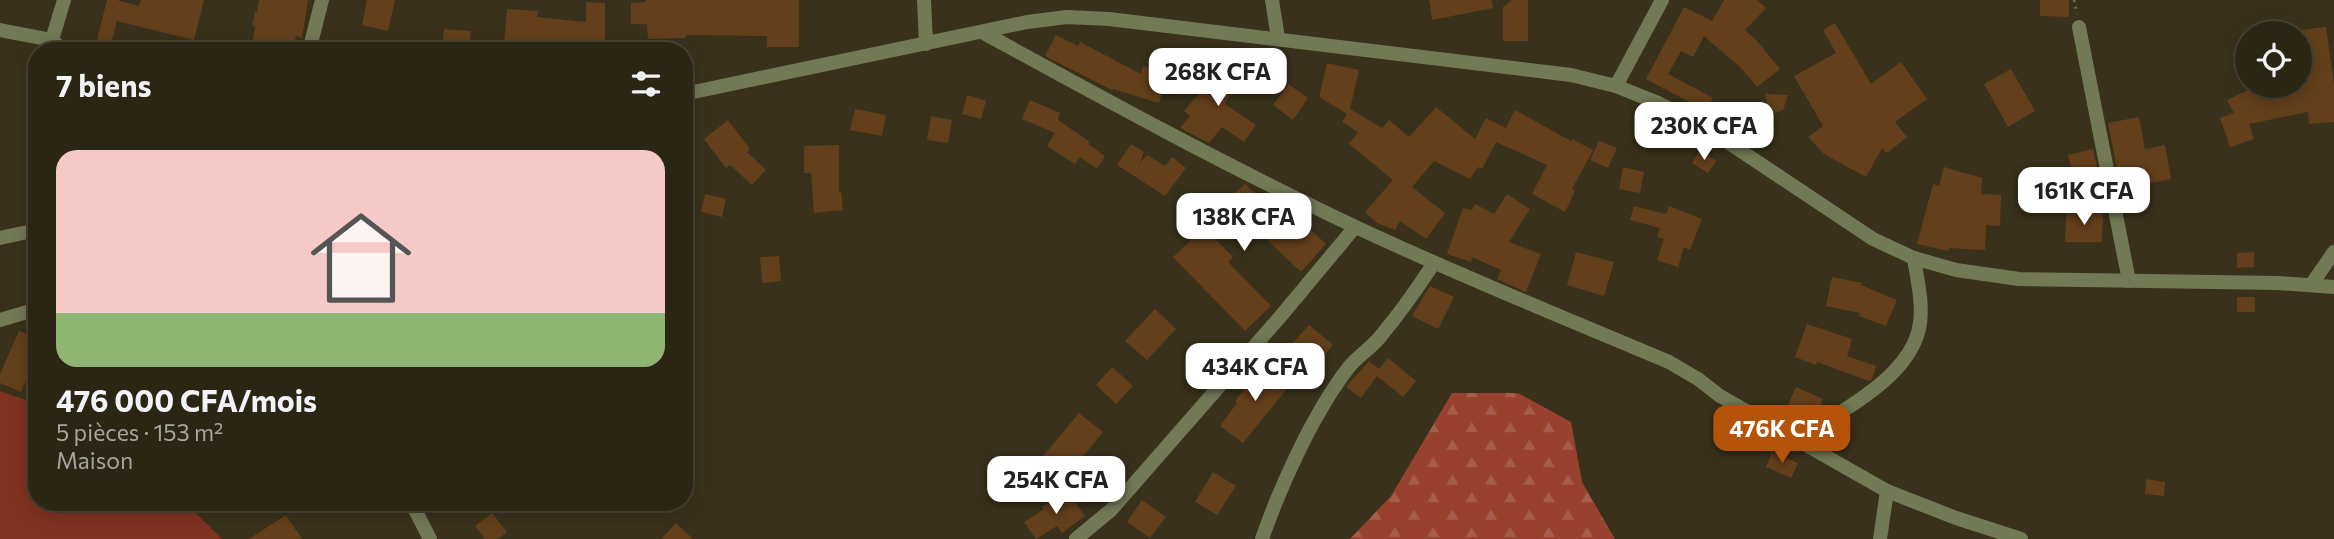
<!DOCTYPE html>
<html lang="fr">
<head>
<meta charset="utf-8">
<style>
  body { margin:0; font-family:Commissioner,sans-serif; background:#332d1d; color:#f1f3f6; height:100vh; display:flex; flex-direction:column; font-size:26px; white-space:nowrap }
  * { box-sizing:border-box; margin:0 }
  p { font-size:23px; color:#a6a5a0 }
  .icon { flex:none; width:38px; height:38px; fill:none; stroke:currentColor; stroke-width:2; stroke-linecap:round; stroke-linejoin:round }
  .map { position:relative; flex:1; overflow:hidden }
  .drawer { position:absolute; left:28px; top:42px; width:665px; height:469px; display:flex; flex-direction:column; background:#2b2514; border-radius:28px; box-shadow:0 4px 18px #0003,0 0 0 2px #474234 }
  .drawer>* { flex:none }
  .tools { position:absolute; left:2235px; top:21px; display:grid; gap:14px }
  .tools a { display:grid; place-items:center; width:77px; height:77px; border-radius:50%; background:#2b2514; box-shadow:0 4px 18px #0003,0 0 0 2px #474234; font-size:35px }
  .price { position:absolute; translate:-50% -60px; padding:0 16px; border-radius:14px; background:#fff; color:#222; font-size:23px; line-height:46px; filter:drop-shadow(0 2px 4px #0008) }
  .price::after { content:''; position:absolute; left:50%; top:42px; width:21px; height:16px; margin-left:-10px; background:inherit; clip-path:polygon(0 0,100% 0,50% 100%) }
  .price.active { background:#b45309; color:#fff }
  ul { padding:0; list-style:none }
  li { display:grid; align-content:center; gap:14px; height:371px; padding:0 28px }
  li+li { border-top:2px solid #474234 }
  li span { display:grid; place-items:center; height:217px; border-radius:21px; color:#555 }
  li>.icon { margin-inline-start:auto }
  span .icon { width:126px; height:126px; fill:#fffc; stroke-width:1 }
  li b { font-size:30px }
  h2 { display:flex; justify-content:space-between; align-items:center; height:84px; padding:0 28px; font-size:30px }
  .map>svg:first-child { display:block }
</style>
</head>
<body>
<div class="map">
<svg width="2334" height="539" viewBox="0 0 2334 539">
  <defs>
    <pattern id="forest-firs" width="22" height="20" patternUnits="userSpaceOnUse" patternTransform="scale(1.75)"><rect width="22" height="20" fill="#97412e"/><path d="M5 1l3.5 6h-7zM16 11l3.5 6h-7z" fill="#a55c4b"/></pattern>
  </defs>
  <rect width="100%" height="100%" fill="#39311b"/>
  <polygon fill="#803221" points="0,391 37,404 37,502 185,502 222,539 0,539"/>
  <polygon fill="url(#forest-firs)" points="1452,393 1518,393 1571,422 1582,482 1615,539 1350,539 1391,496"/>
  <g fill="#643f1b">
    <polygon points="107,0 117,0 139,6 141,0 204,0 194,40 117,21 109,51 94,51"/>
    <polygon points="259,0 308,0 302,38 296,36 293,51 251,51 255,26 252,26 255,12 257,13"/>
    <polygon points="367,0 395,0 388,31 362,25"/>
    <polygon points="646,0 799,0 799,47 767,47 767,36 686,35 686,38 648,39 647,24 631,24 631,3 646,2"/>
    <polygon points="1429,0 1492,0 1493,8 1432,20"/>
    <polygon points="1512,0 1528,0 1528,41 1503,41 1503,7"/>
    <polygon points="1724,0 1757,0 1766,8 1745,30 1757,41 1780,69 1757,87 1741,68 1704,36 1693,57 1681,51 1668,74 1713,98 1706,111 1646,79 1684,7 1712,21"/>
    <polygon points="2040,0 2069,0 2069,17 2040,16"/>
    <polygon points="586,2 605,3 605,51 542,49 542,46 504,44 507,9 538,11 537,17 586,22"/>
    <polygon points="1835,23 1871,84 1901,62 1927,99 1895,122 1907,137 1887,153 1882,148 1866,177 1824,154 1808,137 1823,126 1794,76 1836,53 1823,30"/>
    <polygon points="2326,27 2334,85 2334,122 2309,124 2308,112 2249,124 2254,139 2230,147 2220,118 2234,113 2227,100 2250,89 2249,86 2267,86 2268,91 2300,86 2300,30"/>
    <polygon points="444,29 471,31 469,51 442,51"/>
    <polygon points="1056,35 1078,46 1080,42 1141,74 1143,66 1168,74 1159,103 1113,89 1112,90 1045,56"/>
    <polygon points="1232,57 1247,66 1225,104 1256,125 1244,142 1222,127 1209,143 1180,128 1190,116 1184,111 1207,84 1213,89"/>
    <polygon points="1327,63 1359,70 1350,109 1382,128 1389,120 1409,137 1436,107 1475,139 1486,118 1506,128 1515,110 1571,141 1572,139 1593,150 1572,189 1575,191 1565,212 1532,194 1547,165 1496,142 1482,169 1478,167 1470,179 1434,161 1412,187 1445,213 1426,239 1400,221 1395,230 1377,223 1365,212 1393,180 1349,144 1358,132 1342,122 1347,114 1319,97"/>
    <polygon points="2011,69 2035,111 2008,127 1984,84"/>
    <polygon points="1288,84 1308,98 1293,120 1273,105"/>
    <polygon points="1765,94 1788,95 1783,110 1775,113 1768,109"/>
    <polygon points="967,95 986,101 981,119 962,114"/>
    <polygon points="1030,100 1060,113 1058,120 1090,142 1088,144 1105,156 1097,169 1080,157 1075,164 1047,146 1055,133 1022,119"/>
    <polygon points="855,109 886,115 882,136 850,130"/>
    <polygon points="931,116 952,120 948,143 927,140"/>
    <polygon points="2139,117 2145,149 2165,145 2171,179 2121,189 2108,123"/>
    <polygon points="728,120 750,149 747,152 766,170 752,185 730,165 726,168 704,139"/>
    <polygon points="1599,141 1617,148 1608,168 1590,160"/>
    <polygon points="1131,144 1144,152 1140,163 1147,155 1165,166 1172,157 1186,168 1165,196 1117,165"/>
    <polygon points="839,145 839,192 841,192 843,210 814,213 811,173 804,173 804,146"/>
    <polygon points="2093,149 2098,172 2073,177 2068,155"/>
    <polygon points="1700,150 1716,161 1708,173 1692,163"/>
    <polygon points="1623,167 1644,172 1640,193 1619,189"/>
    <polygon points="1944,167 1982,178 1981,194 2001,195 2000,226 1986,225 1985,250 1949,248 1949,251 1917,244 1933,184 1939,186"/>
    <polygon points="1245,184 1260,198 1254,204 1272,226 1288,209 1326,244 1301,272 1262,235 1257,240 1236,221 1216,240 1233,257 1228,262 1271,306 1245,331 1173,257 1213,220 1207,213 1226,195 1229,198"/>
    <polygon points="705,194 726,199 722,217 701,212"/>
    <polygon points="1507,194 1530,209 1509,242 1541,254 1526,292 1497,279 1501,270 1472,257 1471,262 1447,254 1463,208 1472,210 1475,204 1494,214"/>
    <polygon points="1634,206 1666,214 1669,206 1702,219 1690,250 1684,247 1678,267 1657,260 1664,239 1657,237 1660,228 1630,220"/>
    <polygon points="2066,211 2103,212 2102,242 2065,242"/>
    <polygon points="1576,252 1614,262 1604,296 1567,285"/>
    <polygon points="2254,252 2254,267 2237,268 2237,253"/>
    <polygon points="779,256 781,281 762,283 760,257"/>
    <polygon points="1832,277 1862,283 1861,285 1897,300 1886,326 1859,316 1860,313 1826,306"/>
    <polygon points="1430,286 1454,297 1438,329 1412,316"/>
    <rect x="2237" y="297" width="18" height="15"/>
    <polygon points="1155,309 1176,329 1147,360 1125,341"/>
    <polygon points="1807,324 1852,339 1847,356 1876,366 1872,379 1869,381 1817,362 1816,365 1795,357"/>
    <polygon points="1309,325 1333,345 1314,367 1290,346"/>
    <polygon points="19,331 37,338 37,375 30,372 21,392 0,383 0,374"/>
    <polygon points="1388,358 1416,381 1403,397 1377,376 1361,398 1346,387 1369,361 1379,369"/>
    <polygon points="1265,364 1290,385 1243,443 1220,426 1237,403 1235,401"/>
    <polygon points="1112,367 1133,386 1116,404 1096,385"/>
    <polygon points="1796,387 1823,399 1814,418 1809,421 1786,410"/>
    <polygon points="1079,413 1103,432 1067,476 1043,456"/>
    <polygon points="1772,452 1798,463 1791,478 1766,467"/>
    <polygon points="1213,472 1236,486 1217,515 1195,502"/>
    <polygon points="2146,479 2165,482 2164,496 2145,494"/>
    <polygon points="1066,489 1085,516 1062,533 1057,526 1036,539 1024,522 1044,509 1042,507"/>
    <polygon points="1142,500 1166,517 1150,538 1127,522"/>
    <polygon points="492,513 507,532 498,539 485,539 475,526"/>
    <polygon points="286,515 302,539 249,539"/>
    <polygon points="676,523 693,539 661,539"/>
  </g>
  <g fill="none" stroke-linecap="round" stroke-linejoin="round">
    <polyline stroke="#746d5b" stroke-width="2.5" stroke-dasharray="2 5" stroke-linecap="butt" points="2074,0 2077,14"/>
    <g stroke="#727955" stroke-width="14">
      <polyline points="924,0 926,44"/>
      <polyline points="1272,0 1278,38"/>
      <polyline points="2079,27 2129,281"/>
      <polyline points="0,30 52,40 64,51"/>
      <path d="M982,32C1106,100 1230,168 1358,228C1460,276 1565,318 1669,362L1698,379L1720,396L1887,491L1880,539"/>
      <polyline points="52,40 64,0"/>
      <polyline points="309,51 322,0"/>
      <polyline points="1616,86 1662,0"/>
      <polyline points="2311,285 2334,252"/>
      <polyline points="0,320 37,309"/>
      <path d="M1798,439C1839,412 1913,377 1920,323C1923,302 1917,279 1914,258"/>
      <polyline points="1887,491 1956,518 2021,539"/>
      <polyline points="1076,539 1111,510 1280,317 1355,227"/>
      <path d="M1262,539C1281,484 1314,412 1349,367C1358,356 1371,348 1380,337C1400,313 1417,289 1434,263"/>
    </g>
    <g stroke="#727955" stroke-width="14">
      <polyline points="684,94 1027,22 1067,17 1109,19 1571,75 1616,86 1658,103 1705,127 1873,239 1914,258 1956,270 2019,279 2278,283 2334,287"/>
      <polyline points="0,238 37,230"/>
      <polyline points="411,502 430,539"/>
    </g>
  </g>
</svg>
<div class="tools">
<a><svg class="icon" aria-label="locate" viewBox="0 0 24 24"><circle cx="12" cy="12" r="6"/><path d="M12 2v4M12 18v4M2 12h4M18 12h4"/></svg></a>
</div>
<b class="price" style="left:1218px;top:108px">268K CFA</b>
<b class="price" style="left:1704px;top:162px">230K CFA</b>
<b class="price" style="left:2084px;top:227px">161K CFA</b>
<b class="price" style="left:1244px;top:253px">138K CFA</b>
<b class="price" style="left:1255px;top:403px">434K CFA</b>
<b class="price active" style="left:1782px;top:465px">476K CFA</b>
<b class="price" style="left:1056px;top:516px">254K CFA</b>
<section class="drawer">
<h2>7 biens<svg class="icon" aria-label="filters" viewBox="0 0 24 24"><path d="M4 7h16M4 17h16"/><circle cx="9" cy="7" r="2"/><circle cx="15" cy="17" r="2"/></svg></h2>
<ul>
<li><span style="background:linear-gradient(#f6c9c9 75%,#8fb573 0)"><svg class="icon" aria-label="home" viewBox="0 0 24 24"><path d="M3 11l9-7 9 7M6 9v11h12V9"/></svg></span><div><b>476 000 CFA/mois</b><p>5 pièces · 153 m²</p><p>Maison</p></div></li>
</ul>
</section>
</div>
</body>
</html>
